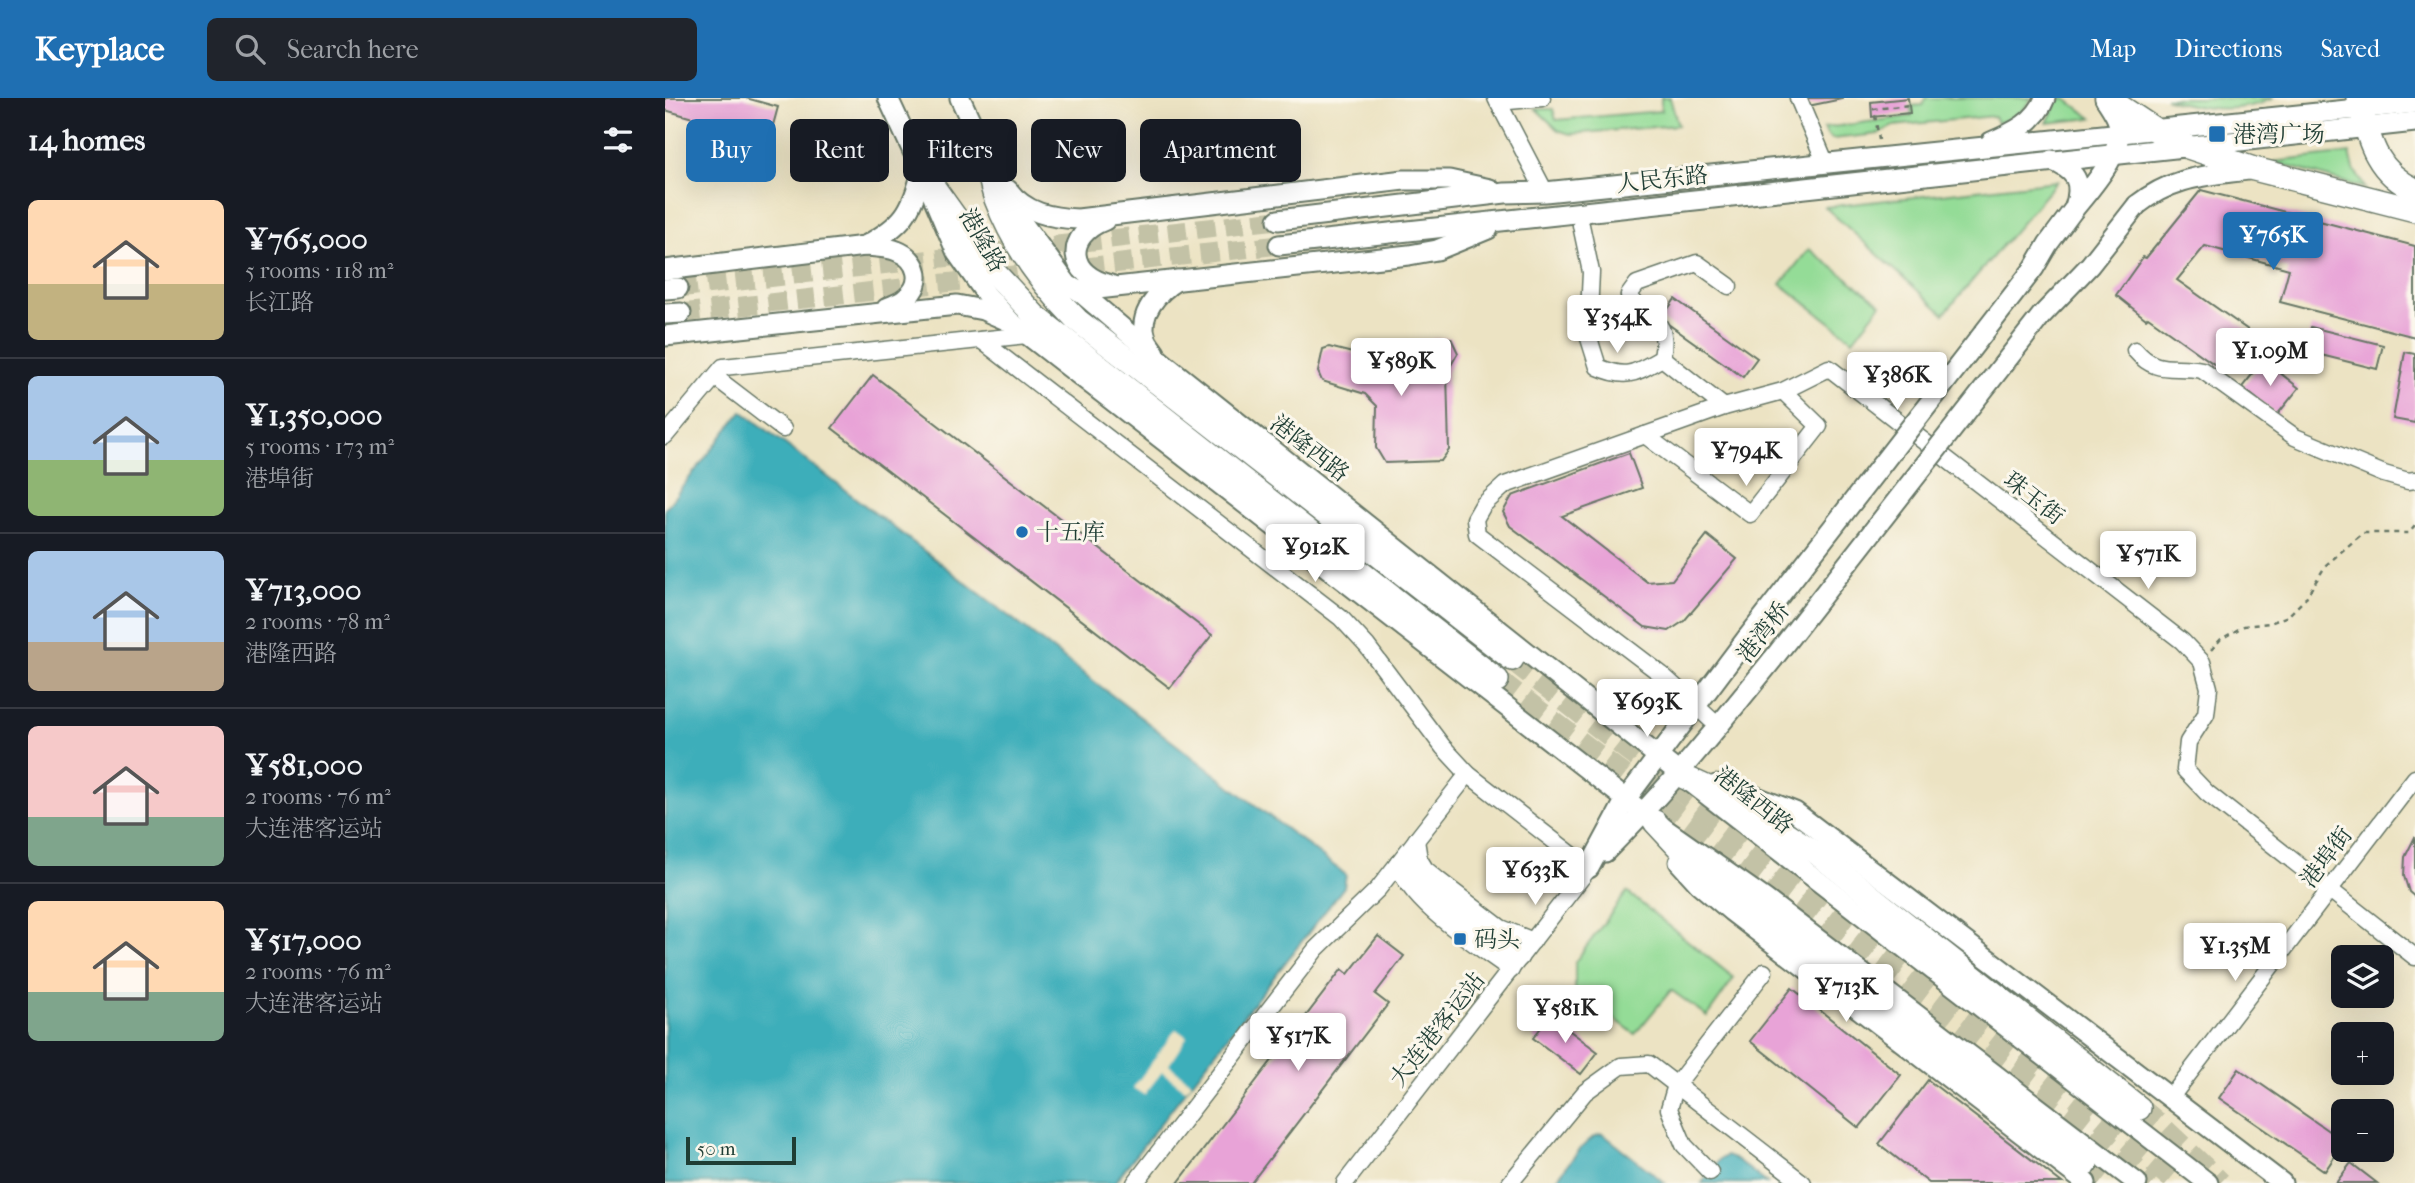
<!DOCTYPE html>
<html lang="en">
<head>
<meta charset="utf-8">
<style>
  body { margin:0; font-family:"IM FELL French Canon","Noto Serif SC",serif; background:#20242c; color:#f1f3f6; height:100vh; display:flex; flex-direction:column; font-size:26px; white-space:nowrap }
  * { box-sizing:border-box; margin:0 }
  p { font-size:23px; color:#9ea1a6 }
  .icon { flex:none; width:38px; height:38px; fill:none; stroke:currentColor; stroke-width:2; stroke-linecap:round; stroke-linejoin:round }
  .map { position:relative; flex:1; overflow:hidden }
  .drawer { display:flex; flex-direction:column; background:#171b24; width:665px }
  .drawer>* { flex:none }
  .hud { position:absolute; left:21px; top:21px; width:665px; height:63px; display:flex; gap:14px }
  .tools { position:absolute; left:1666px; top:847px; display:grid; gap:14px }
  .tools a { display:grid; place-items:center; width:63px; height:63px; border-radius:10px; background:#171b24; box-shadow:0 7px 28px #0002; font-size:35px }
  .scale { position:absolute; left:21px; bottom:18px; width:110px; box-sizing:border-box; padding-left:7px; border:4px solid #1f3d34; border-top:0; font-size:19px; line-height:24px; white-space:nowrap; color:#1f3d34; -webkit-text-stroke:5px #fbf7ec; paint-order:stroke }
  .price { position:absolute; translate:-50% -60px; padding:0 16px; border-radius:7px; background:#fff; color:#222; font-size:23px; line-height:46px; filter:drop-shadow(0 2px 4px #0008) }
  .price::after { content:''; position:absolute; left:50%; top:42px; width:21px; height:16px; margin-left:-10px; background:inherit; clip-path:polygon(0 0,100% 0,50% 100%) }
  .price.selected { background:#1f6fb2; color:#fff }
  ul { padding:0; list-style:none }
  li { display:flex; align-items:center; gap:21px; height:175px; padding:0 28px }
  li+li { border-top:2px solid #363941 }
  li span { display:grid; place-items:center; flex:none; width:196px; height:140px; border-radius:10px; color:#555 }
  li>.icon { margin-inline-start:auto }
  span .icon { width:84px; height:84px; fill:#fffc; stroke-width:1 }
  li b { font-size:30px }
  h2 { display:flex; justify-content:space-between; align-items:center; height:84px; padding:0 28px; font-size:30px }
  .pill { padding:0 24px; border-radius:10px; background:#171b24; box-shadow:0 7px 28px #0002; font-size:24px; line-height:63px }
  .pill.selected { background:#1f6fb2; color:#fff }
  header { display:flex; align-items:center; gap:42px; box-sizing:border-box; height:98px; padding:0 35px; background:#1f6fb2; color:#fff }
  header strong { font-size:33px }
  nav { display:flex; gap:38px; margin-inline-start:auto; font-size:24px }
  .search { width:490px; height:63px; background:#20242c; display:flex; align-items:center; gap:18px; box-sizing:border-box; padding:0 24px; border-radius:10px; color:#9ea1a6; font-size:26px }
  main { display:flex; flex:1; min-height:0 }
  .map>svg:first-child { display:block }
</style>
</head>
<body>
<header>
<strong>Keyplace</strong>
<div class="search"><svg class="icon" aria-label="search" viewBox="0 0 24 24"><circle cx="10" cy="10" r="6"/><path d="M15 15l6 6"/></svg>Search here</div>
<nav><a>Map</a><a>Directions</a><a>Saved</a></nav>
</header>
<main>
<section class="drawer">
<h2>14 homes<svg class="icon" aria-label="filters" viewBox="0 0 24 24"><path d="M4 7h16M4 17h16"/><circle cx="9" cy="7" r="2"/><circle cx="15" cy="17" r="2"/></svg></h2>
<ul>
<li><span style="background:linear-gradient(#ffd9b3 60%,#c2b280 0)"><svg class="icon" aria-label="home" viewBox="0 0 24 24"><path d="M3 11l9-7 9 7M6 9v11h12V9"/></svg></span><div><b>¥765,000</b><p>5 rooms · 118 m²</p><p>长江路</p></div></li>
<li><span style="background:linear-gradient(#a9c7e8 60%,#8fb573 0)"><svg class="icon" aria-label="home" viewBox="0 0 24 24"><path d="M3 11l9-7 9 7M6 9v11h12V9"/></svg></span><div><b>¥1,350,000</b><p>5 rooms · 173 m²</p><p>港埠街</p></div></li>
<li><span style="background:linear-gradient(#a9c7e8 65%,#b9a48a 0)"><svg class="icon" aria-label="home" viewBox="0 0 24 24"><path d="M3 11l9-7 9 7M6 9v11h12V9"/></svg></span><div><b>¥713,000</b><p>2 rooms · 78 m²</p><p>港隆西路</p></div></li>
<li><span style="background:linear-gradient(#f6c9c9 65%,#7fa58c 0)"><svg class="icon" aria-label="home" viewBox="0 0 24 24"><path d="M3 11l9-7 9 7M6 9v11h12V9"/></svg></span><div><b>¥581,000</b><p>2 rooms · 76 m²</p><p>大连港客运站</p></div></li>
<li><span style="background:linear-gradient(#ffd9b3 65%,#7fa58c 0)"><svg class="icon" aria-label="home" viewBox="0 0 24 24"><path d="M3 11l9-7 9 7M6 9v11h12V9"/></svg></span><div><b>¥517,000</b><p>2 rooms · 76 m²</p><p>大连港客运站</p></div></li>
</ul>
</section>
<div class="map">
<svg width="1750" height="1085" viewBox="0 0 1750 1085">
  <rect width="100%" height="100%" fill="#fbf7ec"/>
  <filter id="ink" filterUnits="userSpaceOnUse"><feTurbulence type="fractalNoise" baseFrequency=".0143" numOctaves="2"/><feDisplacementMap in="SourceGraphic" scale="14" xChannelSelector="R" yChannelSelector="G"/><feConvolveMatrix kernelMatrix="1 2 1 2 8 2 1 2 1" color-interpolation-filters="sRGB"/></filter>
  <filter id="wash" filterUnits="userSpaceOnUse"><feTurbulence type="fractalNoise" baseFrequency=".00686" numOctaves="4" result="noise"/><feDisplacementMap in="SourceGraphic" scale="28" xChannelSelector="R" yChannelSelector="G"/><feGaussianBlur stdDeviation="1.57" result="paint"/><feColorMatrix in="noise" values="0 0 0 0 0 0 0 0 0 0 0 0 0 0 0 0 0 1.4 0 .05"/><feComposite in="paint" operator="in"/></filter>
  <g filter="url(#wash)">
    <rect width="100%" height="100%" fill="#ece3c3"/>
    <g fill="#94dc97" stroke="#5a8c66" stroke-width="2">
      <polygon points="996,0 1005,0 1013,27 905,36 893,32 871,11 888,11 891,22 996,13"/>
      <path d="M1260,0H1366C1359,15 1348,20 1332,25L1329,18L1228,28L1213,36L1167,41L1162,37L1159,30L1247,18L1246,8L1258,7Z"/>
      <path d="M1500,0H1609C1575,16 1535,12 1500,0Z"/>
      <polygon points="1393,1 1401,1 1427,20 1382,25"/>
      <polygon points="1685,55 1689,71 1700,90 1608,64"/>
      <polygon points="1392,83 1279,216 1160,109"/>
      <polygon points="1144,151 1216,206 1188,242 1116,186"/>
      <polygon points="962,794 1069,880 1042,918 1006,892 970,936 910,891 910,864"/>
    </g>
    <g fill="#3eaeba" stroke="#2e7677" stroke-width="2">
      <polygon points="77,313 681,777 679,789 449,1085 0,1085 0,411"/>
      <path d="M937,1036L943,1040L1000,1085H889C899,1073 921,1037 937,1036Z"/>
      <polygon points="1061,1058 1072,1062 1102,1085 1037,1085 1055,1061"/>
    </g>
    <polygon fill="#ece3c3" points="511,931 522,939 504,967 527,985 521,992 497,974 479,997 468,990"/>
    <g id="blocks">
      <g fill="#e8a3d7">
        <polygon points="0,0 81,0 113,9 104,42 0,12"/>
        <polygon points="1141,0 1177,0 1177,1 1143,8"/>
        <polygon points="1243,0 1245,15 1207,19 1206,4"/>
        <polygon points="1536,92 1750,148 1750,239 1615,204 1624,171 1540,148 1512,182 1583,232 1556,271 1483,219 1481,221 1451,197 1478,159 1481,160"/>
        <polygon points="1010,201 1092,260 1078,279 996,221"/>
        <polygon points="1646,229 1718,247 1712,271 1640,253"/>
        <polygon points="786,240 793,255 782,274 784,352 776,363 720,365 711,350 712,308 700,296 657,283 653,274 658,251 664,249 719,263 752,254 768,241"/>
        <polygon points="1740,254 1750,256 1750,325 1728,321"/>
        <polygon points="1599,262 1634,290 1612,317 1577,289"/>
        <polygon points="208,277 547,537 505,590 167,330"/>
        <polygon points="964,355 977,390 897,418 982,484 1007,482 1042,437 1072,461 1019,523 1004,533 980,529 845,428 838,414 847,398"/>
        <polygon points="1750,739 1750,799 1744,794 1739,778 1740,759"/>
        <polygon points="713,838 739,858 710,896 723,906 586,1085 513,1085 677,871 683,876"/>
        <polygon points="1127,890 1236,977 1194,1030 1085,943"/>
        <polygon points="885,918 933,954 916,976 868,940"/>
        <polygon points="1574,971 1678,1043 1678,1046 1660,1073 1554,1000"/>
        <polygon points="1263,982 1397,1085 1264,1085 1214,1046"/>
        <polygon points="1686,1065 1712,1085 1671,1085"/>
      </g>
    </g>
  </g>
  <g filter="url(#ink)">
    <use href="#blocks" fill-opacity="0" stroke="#677766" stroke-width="2"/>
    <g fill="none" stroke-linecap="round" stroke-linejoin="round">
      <g stroke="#c3c2a6" stroke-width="19" stroke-dasharray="19 10" stroke-linecap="butt">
        <polyline points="13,190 613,122"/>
        <polyline points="16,215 614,147"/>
      </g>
      <g stroke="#c3c2a6" stroke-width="23" stroke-dasharray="23 11" stroke-linecap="butt">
        <polyline points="847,561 1426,1011 1513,1085"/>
        <polyline points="832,582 1372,990 1422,1029 1488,1085"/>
        <polyline points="1474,1010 1492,1025 1555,1085"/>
        <polyline points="1421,1066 1445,1085"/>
      </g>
      <defs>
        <g id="minor">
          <polyline points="831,0 880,94"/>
          <polyline points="1133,0 1161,66"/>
          <polyline points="833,4 877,0"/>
          <path d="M916,127L926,174L923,237L933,269C963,282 970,275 997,260L1059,309"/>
          <polyline points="316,242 676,520 702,548 778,649 803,676 924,770 680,1085"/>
          <path d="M1470,252C1492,278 1508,266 1537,272L1630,339L1719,376L1743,383L1750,382"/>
          <path d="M997,260C1005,214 981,227 964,197L972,186L1032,165L1064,188"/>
          <polyline points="50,279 118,331"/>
          <polyline points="980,337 1085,416 1154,328 1118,293"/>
          <polyline points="0,338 58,269 362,237"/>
          <polyline points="1054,629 996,576 812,436 810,421 818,407 840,387 1059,309 1118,293 1164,270 1517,543 1537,564 1544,590 1541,616 1523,644 1520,672 1542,695 1750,859"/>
          <polyline points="751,742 754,761 760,771 772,781 836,830 868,843"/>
          <polyline points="743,755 748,772 757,785 804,824 855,860"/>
          <path d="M733,765C743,805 814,848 846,872"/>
          <polyline points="1506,999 1750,680"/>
          <polyline points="1045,1074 1019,1047 1004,1011 1011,987 1099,874"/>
          <polyline points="470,1085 651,851 713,791 803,676"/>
          <polyline points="845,1085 920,994 956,968 984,966 1138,1085"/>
        </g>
        <g id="major">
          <polyline points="223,0 257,73 292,155 321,196 346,224 990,724 1100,801 1472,1085"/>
          <polyline points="295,0 345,108 403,187 414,193 497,264 1019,679 1543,1085"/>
          <path d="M1326,44C1349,34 1371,24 1380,0"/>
          <polyline points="249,55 264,63 288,66 301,56 311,36"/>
          <path d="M1386,62C1411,73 1418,83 1410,109"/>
          <path d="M343,92C360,115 386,120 413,121L739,82H784L825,91"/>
          <path d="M1472,107C1510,77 1544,78 1589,71"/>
          <path d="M1409,111C1425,91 1462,51 1453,24C1451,16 1444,7 1440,0"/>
          <path d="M440,122C398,138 403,178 446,187"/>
          <polyline points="613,122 840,95 880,94 1750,5"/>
          <polyline points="614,147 1750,24"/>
          <path d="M200,148C238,127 247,114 257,73"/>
          <path d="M0,172L200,148C210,149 223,149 232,153C253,161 260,185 241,200C236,205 228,207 222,210"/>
          <polyline points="0,191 13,190"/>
          <polyline points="414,193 744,157 772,152 823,131"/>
          <polyline points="0,216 16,215"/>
          <polyline points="0,238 292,207 318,212 341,222"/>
          <path d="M490,255C487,250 482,245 481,240C472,216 494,193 512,182"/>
          <polyline points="1051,687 1079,694 1130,714 1617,1085"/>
          <path d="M940,754C1000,694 1055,627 1108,561"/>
          <polyline points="1014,764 1034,786 1066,813 1421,1085"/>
          <polyline points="924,770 961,701 1082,540"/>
        </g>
        <g id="highway">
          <polyline points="1442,0 1492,33 1523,49 1589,71 1750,112"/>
          <path d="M1693,0C1704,40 1709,73 1750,92"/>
          <path d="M321,59C324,73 326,88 331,101C349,148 378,188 412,222L847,561"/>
          <polyline points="257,73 330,175 370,218 832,582"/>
          <polyline points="1019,679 1070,702 1154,757 1474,1010"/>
          <polyline points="990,724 1031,768 1055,789 1421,1066"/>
        </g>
      </defs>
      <use href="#minor" stroke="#677766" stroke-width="19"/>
      <use href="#major" stroke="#677766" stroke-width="23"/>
      <use href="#highway" stroke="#677766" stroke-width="26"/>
      <g stroke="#677766" stroke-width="2.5" stroke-dasharray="5 5" stroke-linecap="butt">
        <polyline points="1214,42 1209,11 1244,7"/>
        <polyline points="1546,552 1556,541 1579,528 1605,525 1623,518 1640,501 1661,467 1698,435 1744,435 1750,428"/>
      </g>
      <use href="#minor" stroke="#fff" stroke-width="16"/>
      <use href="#major" stroke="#fff" stroke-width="19"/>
      <use href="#highway" stroke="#fff" stroke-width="23"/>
      <defs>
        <g id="major-bridge">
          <polyline points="1082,540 1369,170 1383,146 1409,111"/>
          <polyline points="1108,561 1376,218 1425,167 1472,107"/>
        </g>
      </defs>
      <use href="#major-bridge" stroke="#677766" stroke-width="23" stroke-linecap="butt"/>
      <use href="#major-bridge" stroke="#fff" stroke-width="19"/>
    </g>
  </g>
  <g fill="#1f6fb2" stroke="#fbf7ec" stroke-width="2.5">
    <rect x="1543" y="27" width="18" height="18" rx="3.5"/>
    <circle cx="357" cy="434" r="7"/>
    <rect x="788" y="834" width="14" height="14" rx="3.5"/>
  </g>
  <g text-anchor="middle" stroke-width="6" stroke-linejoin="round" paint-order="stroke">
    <g font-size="23" fill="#1f3d34" stroke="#fbf7ec" text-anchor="start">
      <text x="1568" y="44">港湾广场</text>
      <text x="371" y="442">十五库</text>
      <text x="809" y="849">码头</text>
    </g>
    <g font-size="23" fill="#1f3d34" stroke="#fbf7ec">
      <text transform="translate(997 81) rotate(-6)" y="8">人民东路</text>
      <text transform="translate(318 142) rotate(60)" y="8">港隆路</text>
      <text transform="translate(645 350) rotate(38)" y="8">港隆西路</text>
      <text transform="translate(1369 400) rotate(38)" y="8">珠玉街</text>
      <text transform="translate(1098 534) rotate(-52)" y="8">港湾桥</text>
      <text transform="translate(1089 702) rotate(38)" y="8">港隆西路</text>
      <text transform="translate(1661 759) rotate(-53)" y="8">港埠街</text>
      <text transform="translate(772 931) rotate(-52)" y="8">大连港客运站</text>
    </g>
  </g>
</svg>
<div class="tools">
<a><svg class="icon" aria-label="layers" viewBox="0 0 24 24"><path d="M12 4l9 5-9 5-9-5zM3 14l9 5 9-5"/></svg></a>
<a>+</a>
<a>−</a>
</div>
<div class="scale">50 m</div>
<b class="price selected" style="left:1608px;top:174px">¥765K</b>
<b class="price" style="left:952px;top:257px">¥354K</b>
<b class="price" style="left:1605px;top:290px">¥1.09M</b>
<b class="price" style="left:736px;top:300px">¥589K</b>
<b class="price" style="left:1232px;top:314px">¥386K</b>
<b class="price" style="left:1081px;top:390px">¥794K</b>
<b class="price" style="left:650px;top:486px">¥912K</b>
<b class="price" style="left:1483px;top:493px">¥571K</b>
<b class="price" style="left:982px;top:641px">¥693K</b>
<b class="price" style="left:870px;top:809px">¥633K</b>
<b class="price" style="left:1570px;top:885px">¥1.35M</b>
<b class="price" style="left:1181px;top:926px">¥713K</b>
<b class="price" style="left:900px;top:947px">¥581K</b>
<b class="price" style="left:633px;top:975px">¥517K</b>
<div class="hud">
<a class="pill selected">Buy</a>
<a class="pill">Rent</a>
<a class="pill">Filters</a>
<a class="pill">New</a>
<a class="pill">Apartment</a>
</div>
</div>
</main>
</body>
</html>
